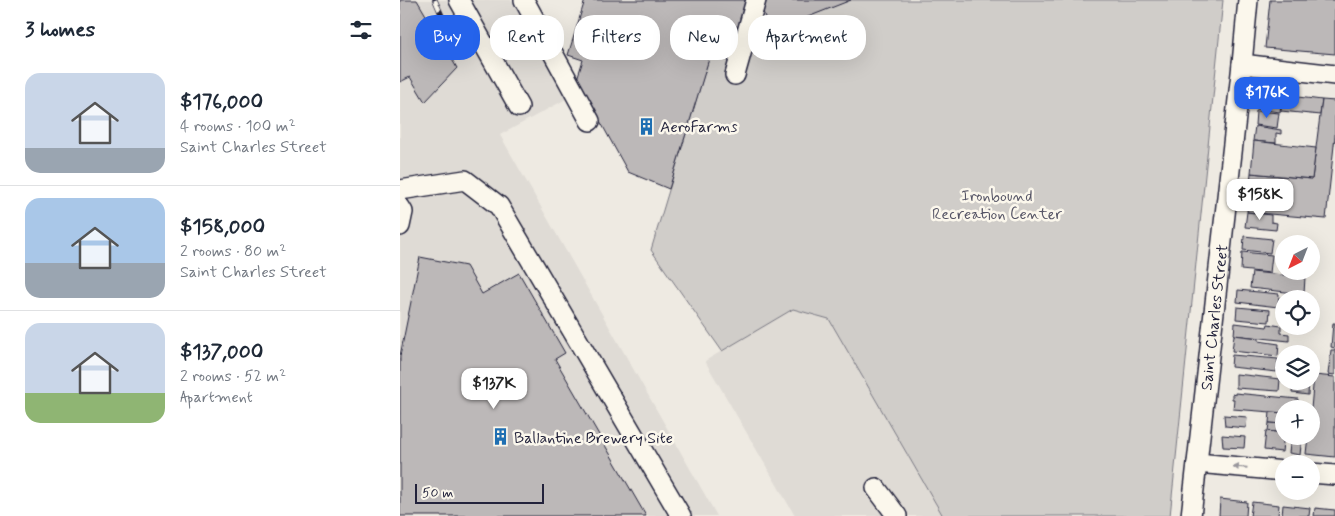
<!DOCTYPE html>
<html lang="en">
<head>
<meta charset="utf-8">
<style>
  body { margin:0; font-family:Mynerve,sans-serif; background:#f2f2f3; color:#1f2937; height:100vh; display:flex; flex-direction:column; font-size:19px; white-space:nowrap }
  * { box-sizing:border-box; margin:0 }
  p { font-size:16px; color:#747a83 }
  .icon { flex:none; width:28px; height:28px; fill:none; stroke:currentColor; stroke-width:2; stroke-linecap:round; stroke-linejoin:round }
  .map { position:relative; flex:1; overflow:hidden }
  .drawer { display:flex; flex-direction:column; background:#fff; width:400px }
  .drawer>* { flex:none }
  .guide { position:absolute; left:15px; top:15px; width:475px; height:45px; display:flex; gap:10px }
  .needle { width:32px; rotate:222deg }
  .buttons { position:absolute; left:875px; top:235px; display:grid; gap:10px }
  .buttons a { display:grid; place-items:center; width:45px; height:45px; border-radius:50%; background:#fff; box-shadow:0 5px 20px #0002; font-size:25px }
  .scale { position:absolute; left:15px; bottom:12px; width:129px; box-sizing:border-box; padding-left:5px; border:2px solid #22223b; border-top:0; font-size:14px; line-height:18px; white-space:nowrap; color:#22223b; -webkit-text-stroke:4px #fbf7ec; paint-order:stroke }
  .price { position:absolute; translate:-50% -42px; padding:0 11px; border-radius:10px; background:#fff; color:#222; font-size:16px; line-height:32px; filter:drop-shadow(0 1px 2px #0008) }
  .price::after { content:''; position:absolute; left:50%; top:30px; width:15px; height:11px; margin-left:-8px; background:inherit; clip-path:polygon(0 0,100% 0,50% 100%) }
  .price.selected { background:#2563eb; color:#fff }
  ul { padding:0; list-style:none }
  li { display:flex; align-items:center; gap:15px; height:125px; padding:0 25px }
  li+li { border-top:1px solid #e0e1e3 }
  li span { display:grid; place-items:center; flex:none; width:140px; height:100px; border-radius:15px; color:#555 }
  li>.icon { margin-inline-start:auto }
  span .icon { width:60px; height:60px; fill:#fffc; stroke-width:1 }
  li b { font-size:21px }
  h2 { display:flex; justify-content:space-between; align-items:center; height:60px; padding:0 25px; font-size:21px }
  .tag { padding:0 18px; border-radius:20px; background:#fff; box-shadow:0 5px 20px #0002; font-size:18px; line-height:45px }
  .tag.selected { background:#2563eb; color:#fff }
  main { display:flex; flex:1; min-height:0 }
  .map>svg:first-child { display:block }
</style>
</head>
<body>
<main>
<section class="drawer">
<h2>3 homes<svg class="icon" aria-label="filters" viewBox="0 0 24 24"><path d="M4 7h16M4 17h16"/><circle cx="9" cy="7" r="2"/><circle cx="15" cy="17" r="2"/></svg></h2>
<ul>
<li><span style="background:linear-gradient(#c9d6e8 75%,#9aa5b1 0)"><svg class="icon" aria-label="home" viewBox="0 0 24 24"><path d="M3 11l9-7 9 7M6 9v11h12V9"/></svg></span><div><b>$176,000</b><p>4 rooms · 100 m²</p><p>Saint Charles Street</p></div></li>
<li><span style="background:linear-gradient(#a9c7e8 65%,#9aa5b1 0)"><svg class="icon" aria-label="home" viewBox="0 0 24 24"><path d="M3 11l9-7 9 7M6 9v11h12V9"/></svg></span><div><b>$158,000</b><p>2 rooms · 80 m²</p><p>Saint Charles Street</p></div></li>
<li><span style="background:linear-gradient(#c9d6e8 70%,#8fb573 0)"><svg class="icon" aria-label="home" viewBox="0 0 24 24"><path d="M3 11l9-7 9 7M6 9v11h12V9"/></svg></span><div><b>$137,000</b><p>2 rooms · 52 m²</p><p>Apartment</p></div></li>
</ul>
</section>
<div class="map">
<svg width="935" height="516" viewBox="0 0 935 516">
  <rect width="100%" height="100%" fill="#eeeae2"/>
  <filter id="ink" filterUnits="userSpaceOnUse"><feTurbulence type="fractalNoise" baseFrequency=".02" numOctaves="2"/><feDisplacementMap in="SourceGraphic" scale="10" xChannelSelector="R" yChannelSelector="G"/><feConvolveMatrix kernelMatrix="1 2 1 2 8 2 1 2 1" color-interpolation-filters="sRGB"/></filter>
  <g filter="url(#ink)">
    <g fill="#dfdbd5">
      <polygon points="0,0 111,0 168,98 100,135 317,516 0,516"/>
      <polygon points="393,309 429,319 543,516 395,516 305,361"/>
    </g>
    <polygon fill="#d0cdc9" stroke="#797882" points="352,0 823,0 770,516 543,516 429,319 393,309 322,351 251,250 311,51 333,58"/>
    <g fill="#bcb8b8" stroke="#22223b">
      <polygon points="0,0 17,0 57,68 25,102 10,77 0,82"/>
      <polygon points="185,0 351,0 342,28 320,23 269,189 228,172 177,79 183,60 168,55"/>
      <polygon points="359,0 451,0 370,32"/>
      <polygon points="870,0 935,0 935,54 865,48"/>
      <polygon points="859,93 882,95 880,112 857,109"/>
      <polygon points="882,95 922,100 920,115 881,111"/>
      <polygon points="922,100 935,101 935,136 926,219 847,212 851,173 912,179"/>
      <polygon points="856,111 879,113 877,128 855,125"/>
      <polygon points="855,126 881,130 881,134 876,133 876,143 853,141"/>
      <polygon points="854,141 916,148 912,179 851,173"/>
      <polygon points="847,212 871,215 871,222 877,223 876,230 845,227"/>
      <polygon points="844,236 872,239 870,253 843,250"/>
      <polygon points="842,252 872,255 870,273 841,270"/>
      <polygon points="20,257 66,266 82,294 119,273 165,353 155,359 246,516 0,516 0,356"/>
      <polygon points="852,272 905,277 904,294 850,288"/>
      <polygon points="838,290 879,294 878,307 837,302"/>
      <polygon points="837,307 870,310 869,322 836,319"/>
      <polygon points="835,323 867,327 868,324 881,326 881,333 889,334 889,341 834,335"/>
      <polygon points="933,323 935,323 935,348 931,347"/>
      <polygon points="834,335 859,338 859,341 879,344 878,356 832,351"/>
      <polygon points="931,350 935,350 935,375 928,374"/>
      <polygon points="832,355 878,359 877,372 831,367"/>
      <polygon points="836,374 880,379 879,391 836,388"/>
      <polygon points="914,375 935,377 935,457 906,454 908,436 911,436 911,409"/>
      <polygon points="893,381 909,381 908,395 892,393"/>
      <polygon points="835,393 898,399 897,409 884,409 884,413 833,409 834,399 832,399 832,394 835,395"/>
      <polygon points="870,412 884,413 884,424 869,423"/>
      <polygon points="824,415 847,417 846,428 825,426"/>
      <polygon points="869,423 884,424 884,433 868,431"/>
      <polygon points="866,431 884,433 882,452 864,450"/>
      <polygon points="822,435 845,437 844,448 823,447"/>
      <polygon points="891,436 902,436 900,455 889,453"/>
      <polygon points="820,499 847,502 846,516 819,516"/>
      <polygon points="852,502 879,505 878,516 850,516"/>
      <polygon points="883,505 910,508 909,516 882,516"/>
      <polygon points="915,508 935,510 935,516 914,516"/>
    </g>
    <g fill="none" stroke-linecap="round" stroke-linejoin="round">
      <defs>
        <g id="minor">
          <polyline points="59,0 119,107"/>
          <polyline points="124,0 190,121"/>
          <polyline points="842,64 935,75"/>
          <polyline points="335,75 356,0"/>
          <polyline points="0,190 65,180 99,206 281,516"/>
          <polyline points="0,207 3,212 0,226"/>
          <polyline points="797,463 884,471"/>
          <polyline points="911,473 935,475"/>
          <polyline points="476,488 497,516"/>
          <path id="s1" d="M791,516L842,64L848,0"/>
        </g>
      </defs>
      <use href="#minor" stroke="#22223b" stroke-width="22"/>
      <use href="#minor" stroke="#fbf7ec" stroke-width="19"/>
      <defs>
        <polyline id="rail" points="35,0 55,46"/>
      </defs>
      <use href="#rail" stroke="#22223b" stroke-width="5.5"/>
      <use href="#rail" stroke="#fbf7ec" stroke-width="4" stroke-dasharray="11" stroke-linecap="butt"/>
    </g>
    <defs><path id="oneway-solid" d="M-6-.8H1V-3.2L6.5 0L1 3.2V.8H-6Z" transform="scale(1.25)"/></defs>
    <use fill="#99979c" href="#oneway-solid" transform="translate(840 467) rotate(-175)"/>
  </g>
  <defs>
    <symbol id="building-bare" viewBox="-9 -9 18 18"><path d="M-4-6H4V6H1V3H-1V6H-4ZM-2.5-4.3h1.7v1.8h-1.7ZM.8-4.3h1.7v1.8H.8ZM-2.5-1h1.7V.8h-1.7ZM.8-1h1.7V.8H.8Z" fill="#1f6fb2" stroke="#fbf7ec" stroke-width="2.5" paint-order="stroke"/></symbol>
  </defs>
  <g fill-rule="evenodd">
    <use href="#building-bare" x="234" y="114" width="25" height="25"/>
    <use href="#building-bare" x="88" y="424" width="25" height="25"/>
  </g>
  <g text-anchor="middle" stroke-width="5" stroke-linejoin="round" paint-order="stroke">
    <g font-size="16" fill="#22223b" stroke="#fbf7ec" text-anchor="start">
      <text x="260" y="132">AeroFarms</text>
      <text x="114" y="443">Ballantine Brewery Site</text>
    </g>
    <g font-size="16" fill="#565566" stroke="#fbf7ec">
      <text x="597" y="201">Ironbound<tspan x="597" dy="18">Recreation Center</tspan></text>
    </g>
    <g font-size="16" fill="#22223b" stroke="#fbf7ec">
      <text dy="6" stroke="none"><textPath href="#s1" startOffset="200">Saint Charles Street</textPath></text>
    </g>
  </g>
</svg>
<div class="buttons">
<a><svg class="needle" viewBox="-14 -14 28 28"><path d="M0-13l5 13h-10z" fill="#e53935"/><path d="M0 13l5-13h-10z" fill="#747a83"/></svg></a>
<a><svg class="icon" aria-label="locate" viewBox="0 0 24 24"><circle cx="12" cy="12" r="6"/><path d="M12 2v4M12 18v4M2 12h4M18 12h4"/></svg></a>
<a><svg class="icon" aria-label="layers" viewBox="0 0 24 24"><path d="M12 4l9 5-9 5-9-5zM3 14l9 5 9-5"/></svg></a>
<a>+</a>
<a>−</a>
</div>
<div class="scale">50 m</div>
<b class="price selected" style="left:867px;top:119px">$176K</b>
<b class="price" style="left:860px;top:221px">$158K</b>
<b class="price" style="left:94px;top:410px">$137K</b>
<div class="guide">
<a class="tag selected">Buy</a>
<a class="tag">Rent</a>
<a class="tag">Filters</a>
<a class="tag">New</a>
<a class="tag">Apartment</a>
</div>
</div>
</main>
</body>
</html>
